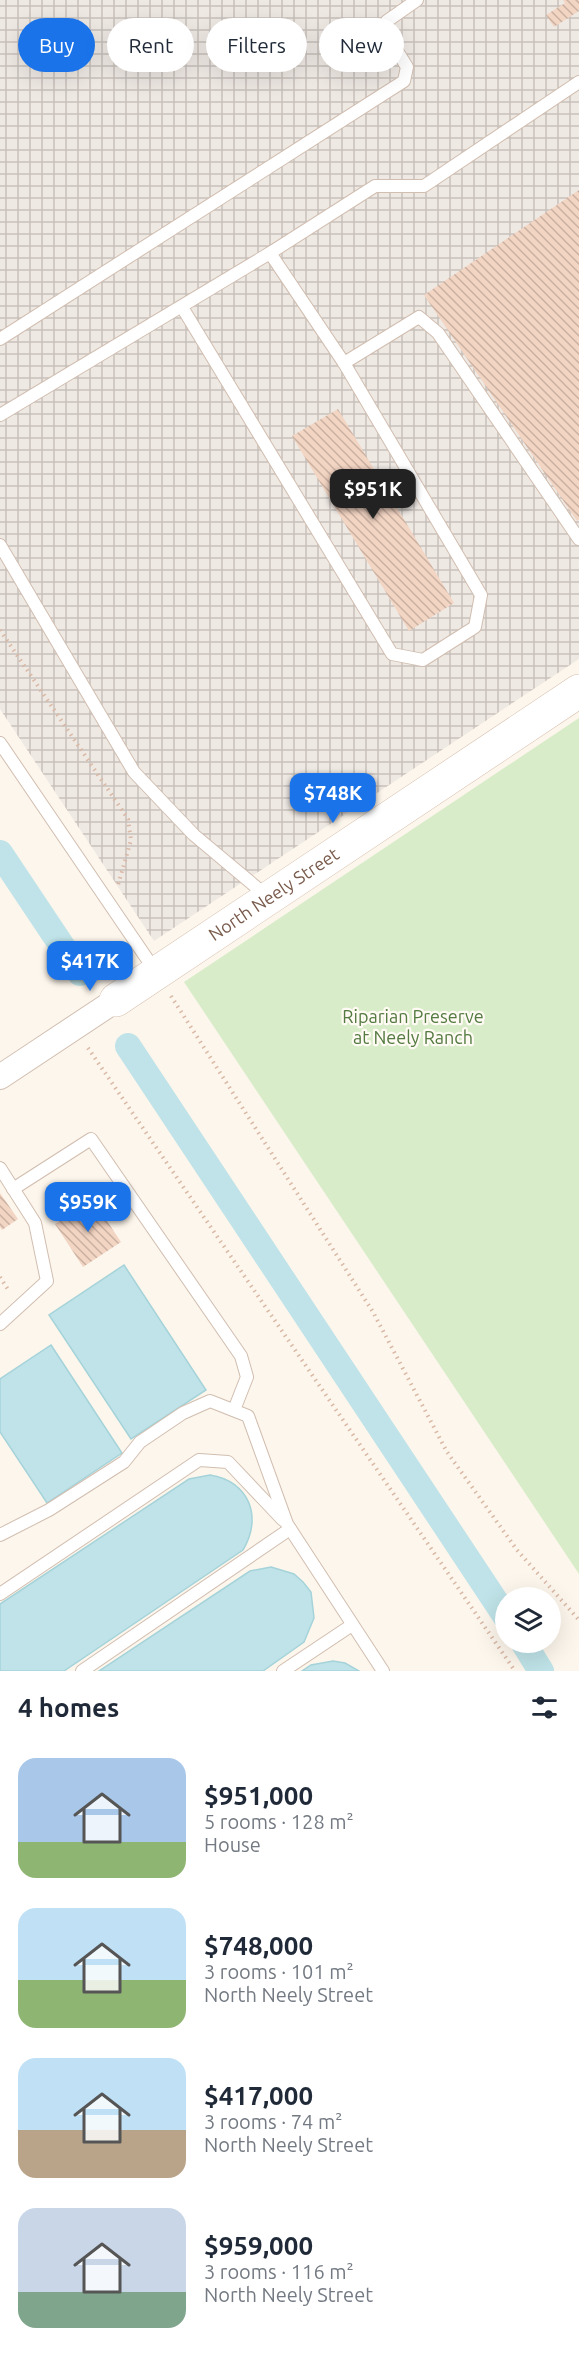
<!DOCTYPE html>
<html lang="en">
<head>
<meta charset="utf-8">
<style>
  body { margin:0; font-family:Ubuntu,sans-serif; background:#f6f6f7; color:#1f2937; height:100vh; display:flex; flex-direction:column; font-size:22px; white-space:nowrap }
  * { box-sizing:border-box; margin:0 }
  p { font-size:20px; color:#747a83 }
  .icon { flex:none; width:33px; height:33px; fill:none; stroke:currentColor; stroke-width:2; stroke-linecap:round; stroke-linejoin:round }
  .map { position:relative; height:1671px; overflow:hidden }
  .sheet { display:flex; flex-direction:column; background:#fff; flex:1 }
  .sheet>* { flex:none }
  .hud { position:absolute; left:18px; top:18px; width:543px; height:54px; display:flex; gap:12px }
  .controls { position:absolute; left:495px; top:1587px; display:grid; gap:12px }
  .controls a { display:grid; place-items:center; width:66px; height:66px; border-radius:50%; background:#fff; box-shadow:0 6px 24px #0002; font-size:30px }
  .price { position:absolute; translate:-50% -51px; padding:0 14px; border-radius:12px; background:#1a73e8; color:#fff; font-size:20px; line-height:39px; filter:drop-shadow(0 2px 3px #0008) }
  .price::after { content:''; position:absolute; left:50%; top:36px; width:18px; height:14px; margin-left:-9px; background:inherit; clip-path:polygon(0 0,100% 0,50% 100%) }
  .price.current { background:#222; color:#fff }
  ul { padding:0; list-style:none }
  li { display:flex; align-items:center; gap:18px; height:150px; padding:0 18px }
  li span { display:grid; place-items:center; flex:none; width:168px; height:120px; border-radius:18px; color:#555 }
  li>.icon { margin-inline-start:auto }
  span .icon { width:72px; height:72px; fill:#fffc; stroke-width:1 }
  li b { font-size:26px }
  h2 { display:flex; justify-content:space-between; align-items:center; height:72px; padding:0 18px; font-size:26px }
  .chip { padding:0 21px; border-radius:27px; background:#fff; box-shadow:0 6px 24px #0002; font-size:21px; line-height:54px }
  .chip.current { background:#1a73e8; color:#fff }
  .map>svg:first-child { display:block }
</style>
</head>
<body>
<div class="map">
<svg width="579" height="1671" viewBox="0 0 579 1671">
  <defs>
    <pattern id="industrial-grid" width="8" height="8" patternUnits="userSpaceOnUse" patternTransform="scale(1.5)"><rect width="8" height="8" fill="#efe9e4"/><path d="M0 4h8M4 0v8" fill="none" stroke="#c7c0bb"/></pattern>
    <pattern id="building-back-hatch" width="6" height="6" patternUnits="userSpaceOnUse" patternTransform="scale(1.5)"><rect width="6" height="6" fill="#f3d5c3"/><path d="M-1 5l2 2M0 0l6 6M5-1l2 2" fill="none" stroke="#cab0a1"/></pattern>
  </defs>
  <rect width="100%" height="100%" fill="#fdf6ec"/>
  <polygon fill="url(#industrial-grid)" points="0,0 579,0 579,659 154,941 0,709"/>
  <polygon fill="#d8ecc9" points="579,718 579,1574 184,982"/>
  <g fill="#bfe3e8" stroke="#a5d3da" stroke-width="1.5">
    <polygon points="124,1265 206,1390 131,1439 49,1315"/>
    <polygon points="51,1345 122,1453 47,1503 0,1432 0,1379"/>
    <path d="M210,1475C249,1481 263,1517 243,1550L64,1671H0V1604L189,1479Z"/>
    <polygon points="271,1567 294,1574 303,1582 311,1592 314,1618 304,1642 263,1671 99,1671 250,1571"/>
    <polygon points="333,1661 345,1663 359,1671 302,1671 311,1665"/>
  </g>
  <g fill="none" stroke-linecap="round" stroke-linejoin="round">
    <g stroke="#bfe3e8" stroke-width="26">
      <polyline points="0,853 80,973"/>
      <polyline points="128,1046 506,1617"/>
      <polyline points="523,1642 541,1671"/>
    </g>
  </g>
  <g fill="url(#building-back-hatch)">
    <polygon points="563,0 579,0 579,11 554,27 546,15 565,3"/>
    <polygon points="579,190 579,519 577,521 424,295"/>
    <polygon points="338,409 454,603 409,631 292,436"/>
    <polygon points="0,1193 18,1219 2,1230 0,1227"/>
    <polygon points="93,1200 121,1242 83,1267 55,1224"/>
  </g>
  <g fill="none" stroke-linecap="round" stroke-linejoin="round">
    <defs>
      <g id="lane">
        <polyline points="270,253 375,186 424,186 579,82"/>
        <polyline points="0,339 404,81 407,67 384,30 387,21 417,0"/>
        <polyline points="344,363 419,317 438,333 579,539"/>
        <polyline points="0,415 270,253 344,363 481,595 475,627 423,660 392,654 182,307"/>
        <polyline points="0,545 134,772 194,835 268,897"/>
        <polyline points="0,743 156,972"/>
        <polyline points="0,1168 35,1223 47,1281 0,1324"/>
        <polyline points="13,1189 91,1139 241,1356 247,1377 234,1410"/>
        <polyline points="0,1535 49,1510 124,1462 140,1442 183,1413 210,1401 248,1416 287,1524 383,1671"/>
        <polyline points="0,1594 199,1460 228,1462 283,1520"/>
        <polyline points="82,1671 290,1529"/>
        <polyline points="283,1671 352,1625"/>
      </g>
      <polyline id="street" points="0,1077 116,1000"/>
      <g id="secondary">
        <path id="s1" d="M116,1000L579,691"/>
      </g>
    </defs>
    <use href="#lane" stroke="#d1beb0" stroke-width="14"/>
    <use href="#street" stroke="#d1beb0" stroke-width="26"/>
    <use href="#secondary" stroke="#d6c0b0" stroke-width="34"/>
    <g stroke="#d9b8a5" stroke-width="4" stroke-dasharray="1.5 4.5" stroke-linecap="butt">
      <polyline points="0,630 128,819 131,840 118,885"/>
      <polyline points="171,996 373,1312 447,1452 517,1550 579,1620"/>
      <polyline points="88,1048 515,1671"/>
      <polyline points="0,1277 9,1291"/>
    </g>
    <use href="#lane" stroke="#fff" stroke-width="12"/>
    <use href="#street" stroke="#fff" stroke-width="24"/>
    <use href="#secondary" stroke="#fff" stroke-width="33"/>
  </g>
  <g text-anchor="middle" stroke-width="4.5" stroke-linejoin="round" paint-order="stroke">
    <g font-size="18" fill="#7a5c4d" stroke="#fffaf3">
      <text dy="6" stroke="none"><textPath href="#s1" startOffset="190">North Neely Street</textPath></text>
    </g>
    <g font-size="18" fill="#537a41" stroke="#fffaf3">
      <text x="413" y="1023">Riparian Preserve<tspan x="413" dy="21">at Neely Ranch</tspan></text>
    </g>
  </g>
</svg>
<div class="controls">
<a><svg class="icon" aria-label="layers" viewBox="0 0 24 24"><path d="M12 4l9 5-9 5-9-5zM3 14l9 5 9-5"/></svg></a>
</div>
<b class="price current" style="left:373px;top:520px">$951K</b>
<b class="price" style="left:333px;top:824px">$748K</b>
<b class="price" style="left:90px;top:992px">$417K</b>
<b class="price" style="left:88px;top:1233px">$959K</b>
<div class="hud">
<a class="chip current">Buy</a>
<a class="chip">Rent</a>
<a class="chip">Filters</a>
<a class="chip">New</a>
</div>
</div>
<section class="sheet">
<h2>4 homes<svg class="icon" aria-label="filters" viewBox="0 0 24 24"><path d="M4 7h16M4 17h16"/><circle cx="9" cy="7" r="2"/><circle cx="15" cy="17" r="2"/></svg></h2>
<ul>
<li><span style="background:linear-gradient(#a9c7e8 70%,#8fb573 0)"><svg class="icon" aria-label="home" viewBox="0 0 24 24"><path d="M3 11l9-7 9 7M6 9v11h12V9"/></svg></span><div><b>$951,000</b><p>5 rooms · 128 m²</p><p>House</p></div></li>
<li><span style="background:linear-gradient(#bfe0f5 60%,#8fb573 0)"><svg class="icon" aria-label="home" viewBox="0 0 24 24"><path d="M3 11l9-7 9 7M6 9v11h12V9"/></svg></span><div><b>$748,000</b><p>3 rooms · 101 m²</p><p>North Neely Street</p></div></li>
<li><span style="background:linear-gradient(#bfe0f5 60%,#b9a48a 0)"><svg class="icon" aria-label="home" viewBox="0 0 24 24"><path d="M3 11l9-7 9 7M6 9v11h12V9"/></svg></span><div><b>$417,000</b><p>3 rooms · 74 m²</p><p>North Neely Street</p></div></li>
<li><span style="background:linear-gradient(#c9d6e8 70%,#7fa58c 0)"><svg class="icon" aria-label="home" viewBox="0 0 24 24"><path d="M3 11l9-7 9 7M6 9v11h12V9"/></svg></span><div><b>$959,000</b><p>3 rooms · 116 m²</p><p>North Neely Street</p></div></li>
</ul>
</section>
</body>
</html>
